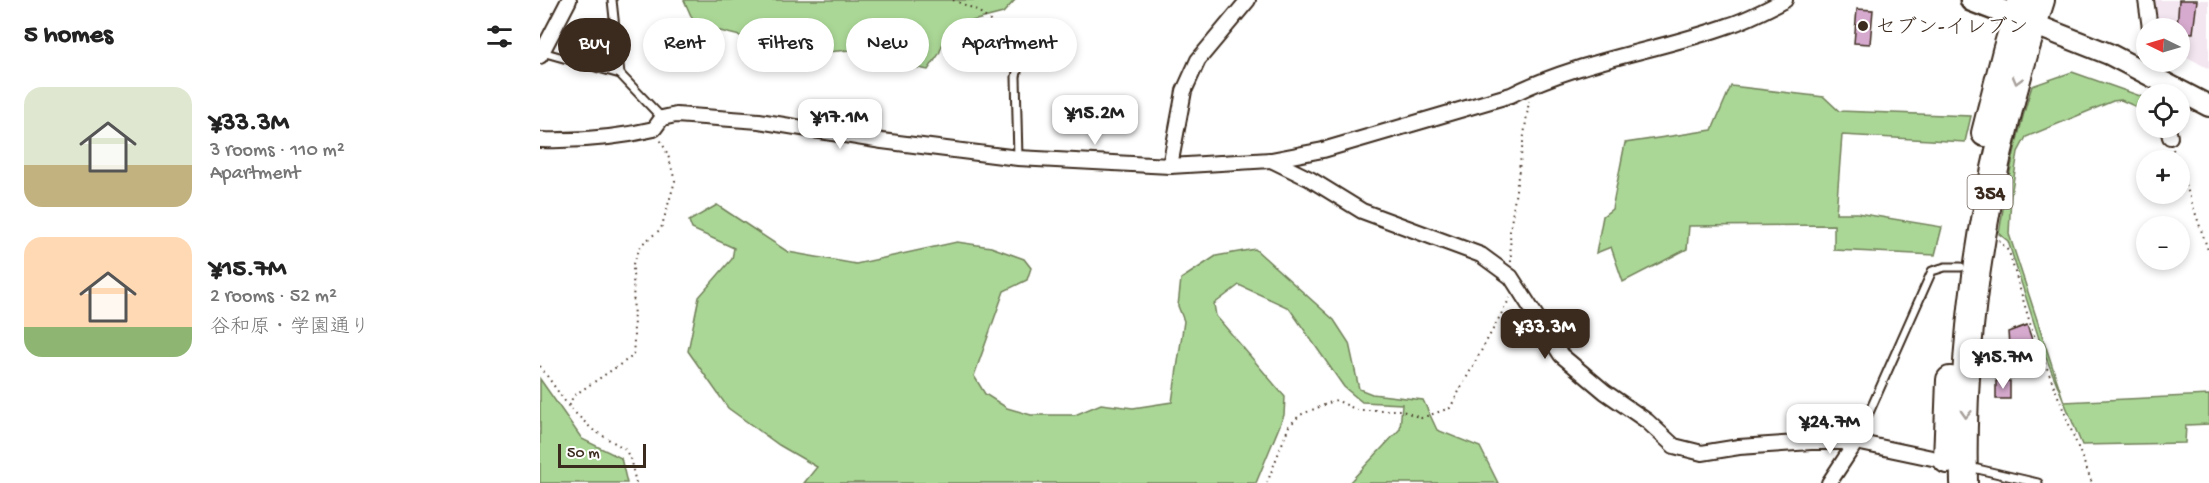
<!DOCTYPE html>
<html lang="en">
<head>
<meta charset="utf-8">
<style>
  body { margin:0; font-family:"Gochi Hand","Klee One",sans-serif; background:#f6f6f6; color:#222; height:100vh; display:flex; flex-direction:column; font-size:22px; white-space:nowrap }
  * { box-sizing:border-box; margin:0 }
  p { font-size:20px; color:#767676 }
  .icon { flex:none; width:33px; height:33px; fill:none; stroke:currentColor; stroke-width:2; stroke-linecap:round; stroke-linejoin:round }
  .map { position:relative; flex:1; overflow:hidden }
  .drawer { display:flex; flex-direction:column; background:#fff; width:540px }
  .drawer>* { flex:none }
  .guide { position:absolute; left:18px; top:18px; width:570px; height:54px; display:flex; gap:12px }
  .needle { width:39px; rotate:275deg }
  .controls { position:absolute; left:1596px; top:18px; display:grid; gap:12px }
  .controls a { display:grid; place-items:center; width:54px; height:54px; border-radius:50%; background:#fff; box-shadow:0 3px 9px #0003; font-size:30px }
  .scale { position:absolute; left:18px; bottom:15px; width:88px; box-sizing:border-box; padding-left:6px; border:3px solid #3b2a1e; border-top:0; font-size:16px; line-height:21px; white-space:nowrap; color:#3b2a1e; -webkit-text-stroke:4px #fff; paint-order:stroke }
  .price { position:absolute; translate:-50% -51px; padding:0 14px; border-radius:12px; background:#fff; color:#222; font-size:20px; line-height:39px; filter:drop-shadow(0 2px 3px #0008) }
  .price::after { content:''; position:absolute; left:50%; top:36px; width:18px; height:14px; margin-left:-9px; background:inherit; clip-path:polygon(0 0,100% 0,50% 100%) }
  .price.on { background:#3b2a1e; color:#fff }
  ul { padding:0; list-style:none }
  li { display:flex; align-items:center; gap:18px; height:150px; padding:0 24px }
  li span { display:grid; place-items:center; flex:none; width:168px; height:120px; border-radius:18px; color:#555 }
  li>.icon { margin-inline-start:auto }
  span .icon { width:72px; height:72px; fill:#fffc; stroke-width:1 }
  li b { font-size:26px }
  h2 { display:flex; justify-content:space-between; align-items:center; height:72px; padding:0 24px; font-size:26px }
  .pill { padding:0 21px; border-radius:27px; background:#fff; box-shadow:0 3px 9px #0003; font-size:21px; line-height:54px }
  .pill.on { background:#3b2a1e; color:#fff }
  main { display:flex; flex:1; min-height:0 }
  .map>svg:first-child { display:block }
</style>
</head>
<body>
<main>
<section class="drawer">
<h2>5 homes<svg class="icon" aria-label="filters" viewBox="0 0 24 24"><path d="M4 7h16M4 17h16"/><circle cx="9" cy="7" r="2"/><circle cx="15" cy="17" r="2"/></svg></h2>
<ul>
<li><span style="background:linear-gradient(#dfe7d0 65%,#c2b280 0)"><svg class="icon" aria-label="home" viewBox="0 0 24 24"><path d="M3 11l9-7 9 7M6 9v11h12V9"/></svg></span><div><b>¥33.3M</b><p>3 rooms · 110 m²</p><p>Apartment</p></div></li>
<li><span style="background:linear-gradient(#ffd9b3 75%,#8fb573 0)"><svg class="icon" aria-label="home" viewBox="0 0 24 24"><path d="M3 11l9-7 9 7M6 9v11h12V9"/></svg></span><div><b>¥15.7M</b><p>2 rooms · 52 m²</p><p>谷和原・学園通り</p></div></li>
</ul>
</section>
<div class="map">
<svg width="1669" height="483" viewBox="0 0 1669 483">
  <rect width="100%" height="100%" fill="#fff"/>
  <filter id="ink" filterUnits="userSpaceOnUse"><feTurbulence type="fractalNoise" baseFrequency=".0167" numOctaves="2"/><feDisplacementMap in="SourceGraphic" scale="12" xChannelSelector="R" yChannelSelector="G"/><feConvolveMatrix kernelMatrix="1 2 1 2 8 2 1 2 1" color-interpolation-filters="sRGB"/></filter>
  <g filter="url(#ink)">
    <polygon fill="#f3e6f0" points="1611,0 1669,0 1669,69 1640,53 1640,28 1615,28"/>
    <g fill="#aad796" stroke="#72805a" stroke-width="1.5">
      <polygon points="144,0 475,0 463,13 409,27 399,54 388,70 346,61 324,49 285,52 240,46 168,28 156,27"/>
      <path d="M1532,72L1606,98V111L1581,100L1573,101L1486,137L1478,152L1471,196L1469,234L1524,402L1669,395V424L1646,425L1645,443L1542,445L1502,348L1468,241L1459,234C1467,182 1476,136 1492,86Z"/>
      <polygon points="1191,86 1284,97 1299,111 1431,116 1425,142 1302,135 1296,213 1317,213 1402,227 1395,255 1294,250 1294,225 1149,226 1147,249 1083,282 1071,247 1056,253 1063,216 1072,209 1085,143 1172,130"/>
      <polygon points="177,205 248,252 316,264 417,242 451,247 484,259 491,268 487,280 464,291 434,376 445,394 467,408 491,415 535,415 561,404 593,408 632,402 644,321 638,306 641,279 676,256 715,249 794,320 809,343 819,389 832,394 883,400 897,430 940,447 958,483 809,483 860,429 862,404 822,402 804,387 749,308 699,285 674,304 676,316 745,397 744,415 716,483 264,483 277,467 239,445 188,408 148,351 159,297 192,259 194,248 152,229 149,221"/>
      <polygon points="0,379 42,439 81,458 87,483 0,483"/>
    </g>
    <g fill="#d6aace" stroke="#3b2a1e" stroke-width="1.5">
      <polygon points="1639,0 1657,0 1653,33 1640,32 1640,28 1637,28"/>
      <polygon points="1317,9 1333,10 1330,44 1314,43"/>
      <polygon points="1487,325 1498,357 1470,359 1468,332"/>
      <rect x="1456" y="381" width="14" height="18"/>
    </g>
    <g fill="none" stroke-linecap="round" stroke-linejoin="round">
      <defs>
        <g id="lane">
          <polyline points="72,0 80,74"/>
          <polyline points="2,52 80,74 122,118"/>
          <polyline points="478,158 476,77 480,56"/>
          <polyline points="1316,442 1392,271 1405,267 1421,267"/>
          <polyline points="1429,467 1498,483"/>
        </g>
        <g id="street">
          <polyline points="1606,0 1610,28"/>
          <polyline points="0,56 29,0"/>
          <polyline points="1615,62 1622,94"/>
          <polyline points="1628,128 1630,137"/>
          <path d="M0,140C38,141 77,138 114,129L122,118L136,115L219,121L342,141L478,158L630,166L731,160L783,150L971,95C1040,60 1119,51 1190,25C1209,19 1227,9 1245,0"/>
          <polyline points="731,160 770,179 822,211 941,255 971,277 1021,355 1065,392 1107,421 1134,446 1162,453 1199,447 1271,442 1316,442 1411,462"/>
          <polyline points="630,166 644,91 658,60 708,0"/>
          <polyline points="1289,483 1316,442"/>
        </g>
        <polyline id="secondary" points="1493,24 1569,54 1669,106"/>
        <polyline id="primary" points="1432,0 1492,23"/>
        <g id="highway">
          <polyline points="1445,133 1466,51 1481,0"/>
          <polyline points="1407,460 1410,380"/>
          <path d="M1424,483C1420,319 1450,155 1501,0"/>
        </g>
      </defs>
      <use href="#lane" stroke="#3b2a1e" stroke-width="11"/>
      <use href="#street" stroke="#3b2a1e" stroke-width="18"/>
      <use href="#secondary" stroke="#3b2a1e" stroke-width="24"/>
      <use href="#primary" stroke="#3b2a1e" stroke-width="27"/>
      <use href="#highway" stroke="#3b2a1e" stroke-width="30"/>
      <g stroke="#3b2a1e" stroke-width="2" stroke-dasharray="1.5 4.5" stroke-linecap="butt">
        <polyline points="413,0 437,10 481,47"/>
        <polyline points="1633,149 1637,160"/>
        <polyline points="1640,168 1669,253"/>
        <polyline points="1459,240 1469,252 1492,330 1552,483"/>
        <polyline points="971,262 970,231 989,101"/>
        <polyline points="0,366 29,407"/>
        <polyline points="96,483 90,458 85,449 53,430 29,407 33,396 93,356 94,340 93,264 102,244 121,229 135,181 128,155 120,139"/>
        <polyline points="727,483 749,426 760,415 796,400 817,410 860,410 881,418 910,408 970,298"/>
      </g>
      <use href="#lane" stroke="#fff" stroke-width="7"/>
      <use href="#street" stroke="#fff" stroke-width="14"/>
      <use href="#secondary" stroke="#fff" stroke-width="20"/>
      <use href="#primary" stroke="#fff" stroke-width="22"/>
      <use href="#highway" stroke="#fff" stroke-width="26"/>
    </g>
    <defs><path id="oneway-chevron" d="M-2-3.5L2.5 0L-2 3.5" fill="none" stroke-width="1.6" stroke-linecap="round" stroke-linejoin="round" transform="scale(1.5)"/></defs>
    <g stroke="#a79f9a">
      <use href="#oneway-chevron" transform="translate(1477 80) rotate(105)"/>
      <use href="#oneway-chevron" transform="translate(1426 414) rotate(93)"/>
    </g>
  </g>
  <circle fill="#3b2a1e" stroke="#fff" stroke-width="2" cx="1323" cy="26" r="6"/>
  <g text-anchor="middle" stroke-width="4.5" stroke-linejoin="round" paint-order="stroke">
    <rect fill="#fff" stroke="#766a62" stroke-width="1.5" x="1427.5" y="175" width="45" height="34" rx="4.5"/>
    <g font-size="20" font-weight="bold" fill="#3b2a1e">
      <text x="1450" y="199">354</text>
    </g>
    <g font-size="21" fill="#3b2a1e" stroke="#fff" text-anchor="start">
      <text x="1335" y="33">セブン-イレブン</text>
    </g>
  </g>
</svg>
<div class="controls">
<a><svg class="needle" viewBox="-14 -14 28 28"><path d="M0-13l5 13h-10z" fill="#e53935"/><path d="M0 13l5-13h-10z" fill="#767676"/></svg></a>
<a><svg class="icon" aria-label="locate" viewBox="0 0 24 24"><circle cx="12" cy="12" r="6"/><path d="M12 2v4M12 18v4M2 12h4M18 12h4"/></svg></a>
<a>+</a>
<a>−</a>
</div>
<div class="scale">50 m</div>
<b class="price" style="left:555px;top:146px">¥15.2M</b>
<b class="price" style="left:300px;top:150px">¥17.1M</b>
<b class="price on" style="left:1005px;top:360px">¥33.3M</b>
<b class="price" style="left:1463px;top:390px">¥15.7M</b>
<b class="price" style="left:1290px;top:455px">¥24.7M</b>
<div class="guide">
<a class="pill on">Buy</a>
<a class="pill">Rent</a>
<a class="pill">Filters</a>
<a class="pill">New</a>
<a class="pill">Apartment</a>
</div>
</div>
</main>
</body>
</html>
